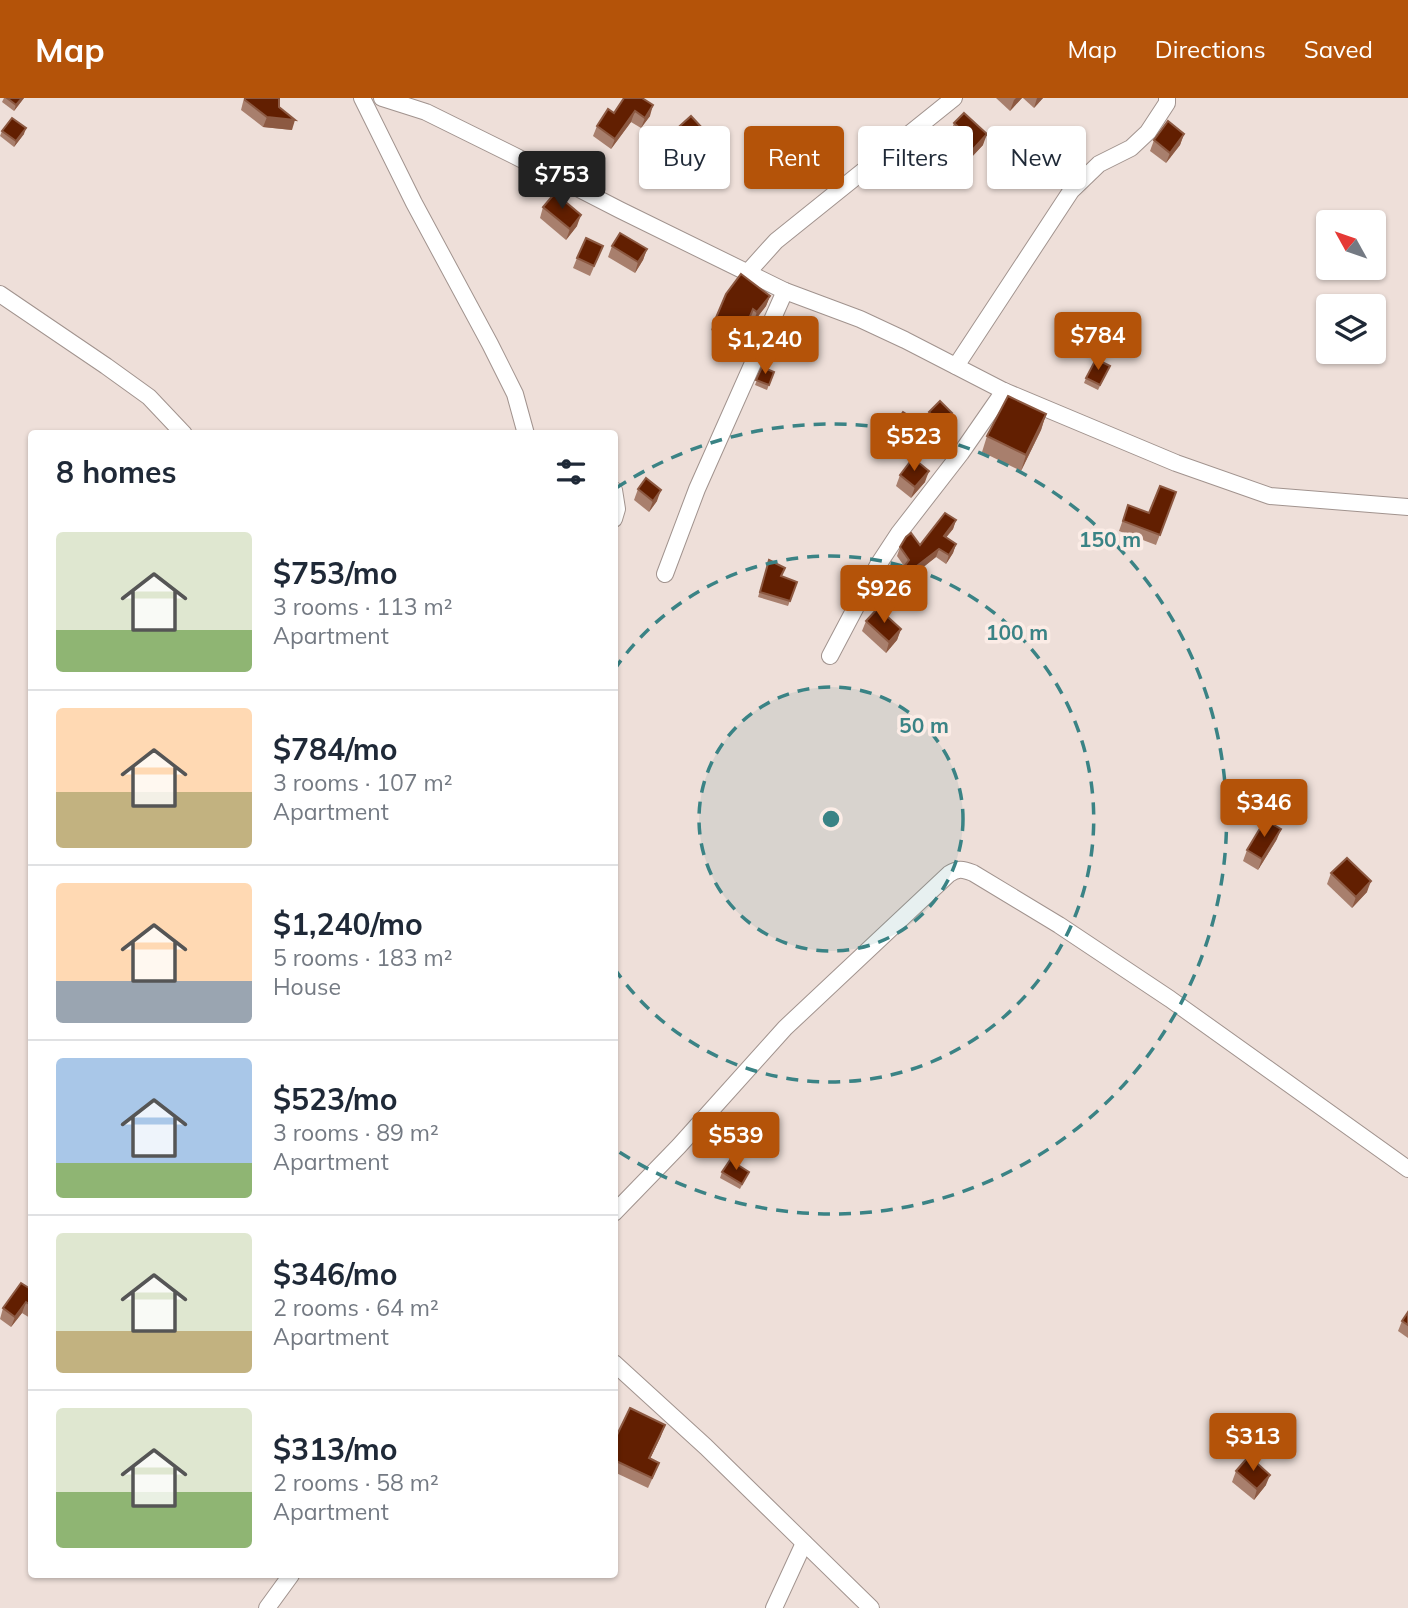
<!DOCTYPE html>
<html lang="en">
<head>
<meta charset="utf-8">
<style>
  body { margin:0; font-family:Mulish,sans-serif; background:#f2f2f3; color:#1f2937; height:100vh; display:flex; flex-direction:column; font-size:26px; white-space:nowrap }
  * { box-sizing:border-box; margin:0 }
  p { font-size:23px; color:#747a83 }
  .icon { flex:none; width:38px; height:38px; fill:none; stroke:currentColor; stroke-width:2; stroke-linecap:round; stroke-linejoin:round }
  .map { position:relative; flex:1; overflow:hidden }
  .sheet { position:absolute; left:28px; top:332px; width:590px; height:1148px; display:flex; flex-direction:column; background:#fff; border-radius:7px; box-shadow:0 2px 5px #0004 }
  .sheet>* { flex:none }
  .hud { position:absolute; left:639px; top:28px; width:663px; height:63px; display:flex; gap:14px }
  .needle { width:46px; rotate:310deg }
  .controls { position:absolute; left:1316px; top:112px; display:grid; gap:14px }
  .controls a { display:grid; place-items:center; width:70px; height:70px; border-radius:7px; background:#fff; box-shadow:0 2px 5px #0004; font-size:35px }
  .price { position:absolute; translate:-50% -60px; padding:0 16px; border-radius:7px; background:#b45309; color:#fff; font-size:23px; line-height:46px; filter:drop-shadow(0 2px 4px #0008) }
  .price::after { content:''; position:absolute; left:50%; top:42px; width:21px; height:16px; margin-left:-10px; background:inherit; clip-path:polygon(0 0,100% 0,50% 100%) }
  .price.active { background:#222; color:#fff }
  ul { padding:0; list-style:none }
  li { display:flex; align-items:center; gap:21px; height:175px; padding:0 28px }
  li+li { border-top:2px solid #e0e1e3 }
  li span { display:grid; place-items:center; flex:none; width:196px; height:140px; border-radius:7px; color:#555 }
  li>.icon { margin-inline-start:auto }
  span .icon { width:84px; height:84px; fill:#fffc; stroke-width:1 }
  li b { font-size:30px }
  h2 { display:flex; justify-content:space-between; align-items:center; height:84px; padding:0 28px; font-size:30px }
  .pill { padding:0 24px; border-radius:7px; background:#fff; box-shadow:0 2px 5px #0004; font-size:24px; line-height:63px }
  .pill.active { background:#b45309; color:#fff }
  header { display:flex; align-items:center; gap:42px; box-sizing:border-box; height:98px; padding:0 35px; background:#b45309; color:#fff }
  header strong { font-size:33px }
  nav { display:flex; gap:38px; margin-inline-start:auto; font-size:24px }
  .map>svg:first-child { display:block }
</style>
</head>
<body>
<header>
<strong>Map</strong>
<nav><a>Map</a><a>Directions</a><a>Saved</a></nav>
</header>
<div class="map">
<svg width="1408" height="1510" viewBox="0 0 1408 1510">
  <rect width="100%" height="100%" fill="#eedfd9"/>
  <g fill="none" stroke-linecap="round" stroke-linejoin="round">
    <defs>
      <g id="street">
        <polyline points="362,0 414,105 490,246 515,296 526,336"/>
        <polyline points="382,0 426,14 515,58 620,112 785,193 860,221 905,242 1004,293 1176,365 1270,398 1408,409"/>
        <polyline points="748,174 776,143 954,0"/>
        <polyline points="0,196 106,268 149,299 184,336"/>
        <polyline points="956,268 1071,93 1099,66 1131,50 1148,34 1167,5 1167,0"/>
        <polyline points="614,392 617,411 614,421"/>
        <polyline points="665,476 697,391 785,193"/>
        <polyline points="830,558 878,467 899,435 961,355 1004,293"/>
        <path d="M614,1115L679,1048L785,930L949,776C958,770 963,771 973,775L1059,827L1170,901L1408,1071"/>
        <polyline points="614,1265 706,1349 871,1510"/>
        <polyline points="267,1510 291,1477"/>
        <polyline points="774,1510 804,1445"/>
      </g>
    </defs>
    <use href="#street" stroke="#a1938e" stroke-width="18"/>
    <use href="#street" stroke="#fff" stroke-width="16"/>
  </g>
  <g fill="#a87f6d">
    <polygon points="4,0 24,0 14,13 2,4"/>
    <polygon points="244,0 279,0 279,9 292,32 263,29 241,12"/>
    <polygon points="624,0 650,18 641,30 631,24 611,51 593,38 597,28 614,15"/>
    <polygon points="996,0 1022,0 1010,13"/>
    <polygon points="1023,0 1043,0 1034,10"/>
    <polygon points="954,25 983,47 954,78 944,69 948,58 960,45 950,36"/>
    <polygon points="2,33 24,36 14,49 0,38"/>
    <polygon points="672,35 717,46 713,57 694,74 668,46"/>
    <polygon points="1184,36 1180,47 1166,65 1150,53 1154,42"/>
    <polygon points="543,109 577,128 566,142 540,120"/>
    <polygon points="603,148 590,178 573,170 577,160"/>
    <polygon points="612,148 647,151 643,162 635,175 608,159"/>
    <polygon points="770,198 766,208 753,225 749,222 740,244 711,232 715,222"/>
    <polygon points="1110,268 1098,292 1084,285 1086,280"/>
    <polygon points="762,269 774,274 767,292 755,287"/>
    <polygon points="929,314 952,315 950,321 939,331 927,319"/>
    <polygon points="1046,316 1041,332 1021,373 982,354 987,338"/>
    <polygon points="917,323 915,328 905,343 891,334 893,329"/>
    <polygon points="900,377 925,384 911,400 896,388"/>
    <polygon points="638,391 657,403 649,414 634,402"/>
    <polygon points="1176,394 1156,447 1119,433 1128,407 1149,415"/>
    <polygon points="956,422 953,431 946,439 956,446 953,455 946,466 936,459 897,490 894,487 897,478 904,468 897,458 900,449 920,447"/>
    <polygon points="768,467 782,478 797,484 788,508 758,499"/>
    <polygon points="866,523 901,531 897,542 886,555 862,533"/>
    <polygon points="1277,741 1258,772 1243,763 1247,752"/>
    <polygon points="1331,775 1367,794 1352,810 1327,786"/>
    <polygon points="722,1074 749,1074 740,1091 720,1080"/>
    <polygon points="32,1192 32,1218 30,1220 22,1215 11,1229 0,1221 3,1210"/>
    <polygon points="1408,1214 1408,1240 1398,1233 1402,1223"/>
    <polygon points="661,1338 650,1361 655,1375 648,1390 614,1374 614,1343"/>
    <polygon points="1236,1373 1266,1387 1254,1402 1232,1384"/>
  </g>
  <g fill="#8c5942">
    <polygon points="22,0 24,0 14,13 16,7"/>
    <polygon points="1016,0 1022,0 1010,13 1014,2"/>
    <polygon points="1037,0 1043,0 1034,10"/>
    <polygon points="653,7 650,18 641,30 645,20"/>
    <polygon points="635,13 631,24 611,51 615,41"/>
    <polygon points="267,19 295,22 292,32 263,29"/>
    <polygon points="26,30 24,36 14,49 16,43"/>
    <polygon points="987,36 983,47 954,78 958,68"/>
    <polygon points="1184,36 1180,47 1166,65 1170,55"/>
    <polygon points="717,46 713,57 694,74 698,63"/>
    <polygon points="581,117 577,128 566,142 570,131"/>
    <polygon points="647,151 643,162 635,175 638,164"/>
    <polygon points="770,198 766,208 753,225 757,214"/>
    <polygon points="952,315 950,321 939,331 941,326"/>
    <polygon points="1046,316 1041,332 1021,373 1026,357"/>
    <polygon points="929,373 925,384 911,400 915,389"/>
    <polygon points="661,392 657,403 649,414 653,403"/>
    <polygon points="956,422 953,431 941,446 944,438"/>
    <polygon points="956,446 953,455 946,466 949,457"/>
    <polygon points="939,451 936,459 897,490 900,481"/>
    <polygon points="901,531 897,542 886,555 889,544"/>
    <polygon points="1281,731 1277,741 1258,772 1262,761"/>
    <polygon points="1371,783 1367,794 1352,810 1356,799"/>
    <polygon points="26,1204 22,1215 11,1229 15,1219"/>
    <polygon points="665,1327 661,1338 645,1371 649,1360"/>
    <polygon points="1270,1377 1266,1387 1254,1402 1257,1391"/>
  </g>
  <g fill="#621f01" stroke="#8c5942" stroke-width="2">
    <polygon points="7,0 22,0 16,7"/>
    <polygon points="245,0 279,0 279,9 295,22 267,19 245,2"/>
    <polygon points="624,0 642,0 653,7 645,20 635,13 615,41 597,28 608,11 614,15"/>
    <polygon points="964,15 987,36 958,68 948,58 967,37 954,25"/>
    <polygon points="691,18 717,46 698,63 672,35"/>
    <polygon points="12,20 26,30 16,43 2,33"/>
    <polygon points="1168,23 1184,36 1170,55 1154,42"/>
    <polygon points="555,95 581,117 570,131 543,109"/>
    <polygon points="620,135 647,151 638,164 612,148"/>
    <polygon points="586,140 603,148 594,168 577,160"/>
    <polygon points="741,176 770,198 757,214 753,211 744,233 715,222 726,196"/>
    <polygon points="1096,261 1110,268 1100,287 1086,280"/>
    <polygon points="762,269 774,274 769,287 756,282"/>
    <polygon points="1008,298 1046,316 1026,357 987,338"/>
    <polygon points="940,303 952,315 941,326 929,314"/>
    <polygon points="903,314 917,323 907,338 893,329"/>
    <polygon points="913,360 929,373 915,389 900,377"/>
    <polygon points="646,380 661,392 653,403 638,391"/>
    <polygon points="1160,388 1176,394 1160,437 1123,423 1128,407 1149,415"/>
    <polygon points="945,415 956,422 944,438 956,446 949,457 939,451 900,481 897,478 909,462 900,449 906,439 911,435 920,447"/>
    <polygon points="769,462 785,470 781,478 797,484 790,503 760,494"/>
    <polygon points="878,510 901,531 889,544 866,523"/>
    <polygon points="1265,722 1281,731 1262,761 1247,752"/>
    <polygon points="1347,760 1371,783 1356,799 1331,775"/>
    <polygon points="730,1062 749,1074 742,1086 722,1074"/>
    <polygon points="21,1185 32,1192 32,1208 26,1204 15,1219 3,1210"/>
    <polygon points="1408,1214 1408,1227 1402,1223"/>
    <polygon points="630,1310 665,1327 649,1360 659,1365 652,1380 614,1362 614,1343"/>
    <polygon points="1249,1358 1270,1377 1257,1391 1236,1373"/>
  </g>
  <circle cx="831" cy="721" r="132" fill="#3a8385" fill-opacity=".12"/>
  <g fill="none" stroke="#3a8385" stroke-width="3.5" stroke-dasharray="12 9">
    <circle cx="831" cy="721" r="132"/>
    <path d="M614 572A263 263 0 1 1 614 870"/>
    <path d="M616 390A395 395 0 1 1 616 1052"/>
  </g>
  <circle cx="831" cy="721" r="10" fill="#3a8385" stroke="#fbece6" stroke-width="3.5"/>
  <g font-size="21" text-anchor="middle" font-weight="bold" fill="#3a8385" stroke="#fbece6" stroke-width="7" stroke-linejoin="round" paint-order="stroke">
    <text x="1110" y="449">150 m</text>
    <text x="1017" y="542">100 m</text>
    <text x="924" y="635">50 m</text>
  </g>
</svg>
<div class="controls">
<a><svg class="needle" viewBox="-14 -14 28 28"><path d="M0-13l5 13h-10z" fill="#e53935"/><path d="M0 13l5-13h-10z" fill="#747a83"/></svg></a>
<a><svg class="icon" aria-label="layers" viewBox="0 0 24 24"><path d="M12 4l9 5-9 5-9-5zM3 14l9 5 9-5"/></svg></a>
</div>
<b class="price active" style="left:562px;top:113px">$753</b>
<b class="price" style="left:1098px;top:274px">$784</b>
<b class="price" style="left:765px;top:278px">$1,240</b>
<b class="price" style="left:914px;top:375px">$523</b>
<b class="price" style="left:884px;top:527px">$926</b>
<b class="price" style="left:1264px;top:741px">$346</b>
<b class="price" style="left:736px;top:1074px">$539</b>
<b class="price" style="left:1253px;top:1375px">$313</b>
<div class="hud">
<a class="pill">Buy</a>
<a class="pill active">Rent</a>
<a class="pill">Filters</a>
<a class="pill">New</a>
</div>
<section class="sheet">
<h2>8 homes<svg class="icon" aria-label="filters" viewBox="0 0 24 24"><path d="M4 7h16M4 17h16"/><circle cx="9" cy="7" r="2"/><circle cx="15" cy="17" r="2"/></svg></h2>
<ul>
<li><span style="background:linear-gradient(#dfe7d0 70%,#8fb573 0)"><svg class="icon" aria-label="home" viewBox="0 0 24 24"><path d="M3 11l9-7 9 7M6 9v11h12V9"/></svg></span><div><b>$753/mo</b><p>3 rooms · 113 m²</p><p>Apartment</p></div></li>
<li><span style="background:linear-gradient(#ffd9b3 60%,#c2b280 0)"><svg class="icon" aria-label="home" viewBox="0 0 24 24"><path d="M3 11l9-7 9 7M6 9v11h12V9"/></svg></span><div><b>$784/mo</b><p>3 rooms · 107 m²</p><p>Apartment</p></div></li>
<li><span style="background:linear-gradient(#ffd9b3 70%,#9aa5b1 0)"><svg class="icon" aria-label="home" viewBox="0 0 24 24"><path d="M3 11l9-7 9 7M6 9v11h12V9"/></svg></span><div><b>$1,240/mo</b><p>5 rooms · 183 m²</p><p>House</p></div></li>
<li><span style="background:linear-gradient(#a9c7e8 75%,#8fb573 0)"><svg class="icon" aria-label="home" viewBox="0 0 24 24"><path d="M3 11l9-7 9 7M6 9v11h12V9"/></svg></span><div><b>$523/mo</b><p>3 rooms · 89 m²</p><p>Apartment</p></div></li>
<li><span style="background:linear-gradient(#dfe7d0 70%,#c2b280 0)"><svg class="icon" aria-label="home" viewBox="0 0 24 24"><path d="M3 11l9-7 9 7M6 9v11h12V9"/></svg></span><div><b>$346/mo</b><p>2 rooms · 64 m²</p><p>Apartment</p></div></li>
<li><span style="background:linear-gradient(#dfe7d0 60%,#8fb573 0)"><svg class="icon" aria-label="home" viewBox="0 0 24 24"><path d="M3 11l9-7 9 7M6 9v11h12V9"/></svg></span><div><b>$313/mo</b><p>2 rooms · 58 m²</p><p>Apartment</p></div></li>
</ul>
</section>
</div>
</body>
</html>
